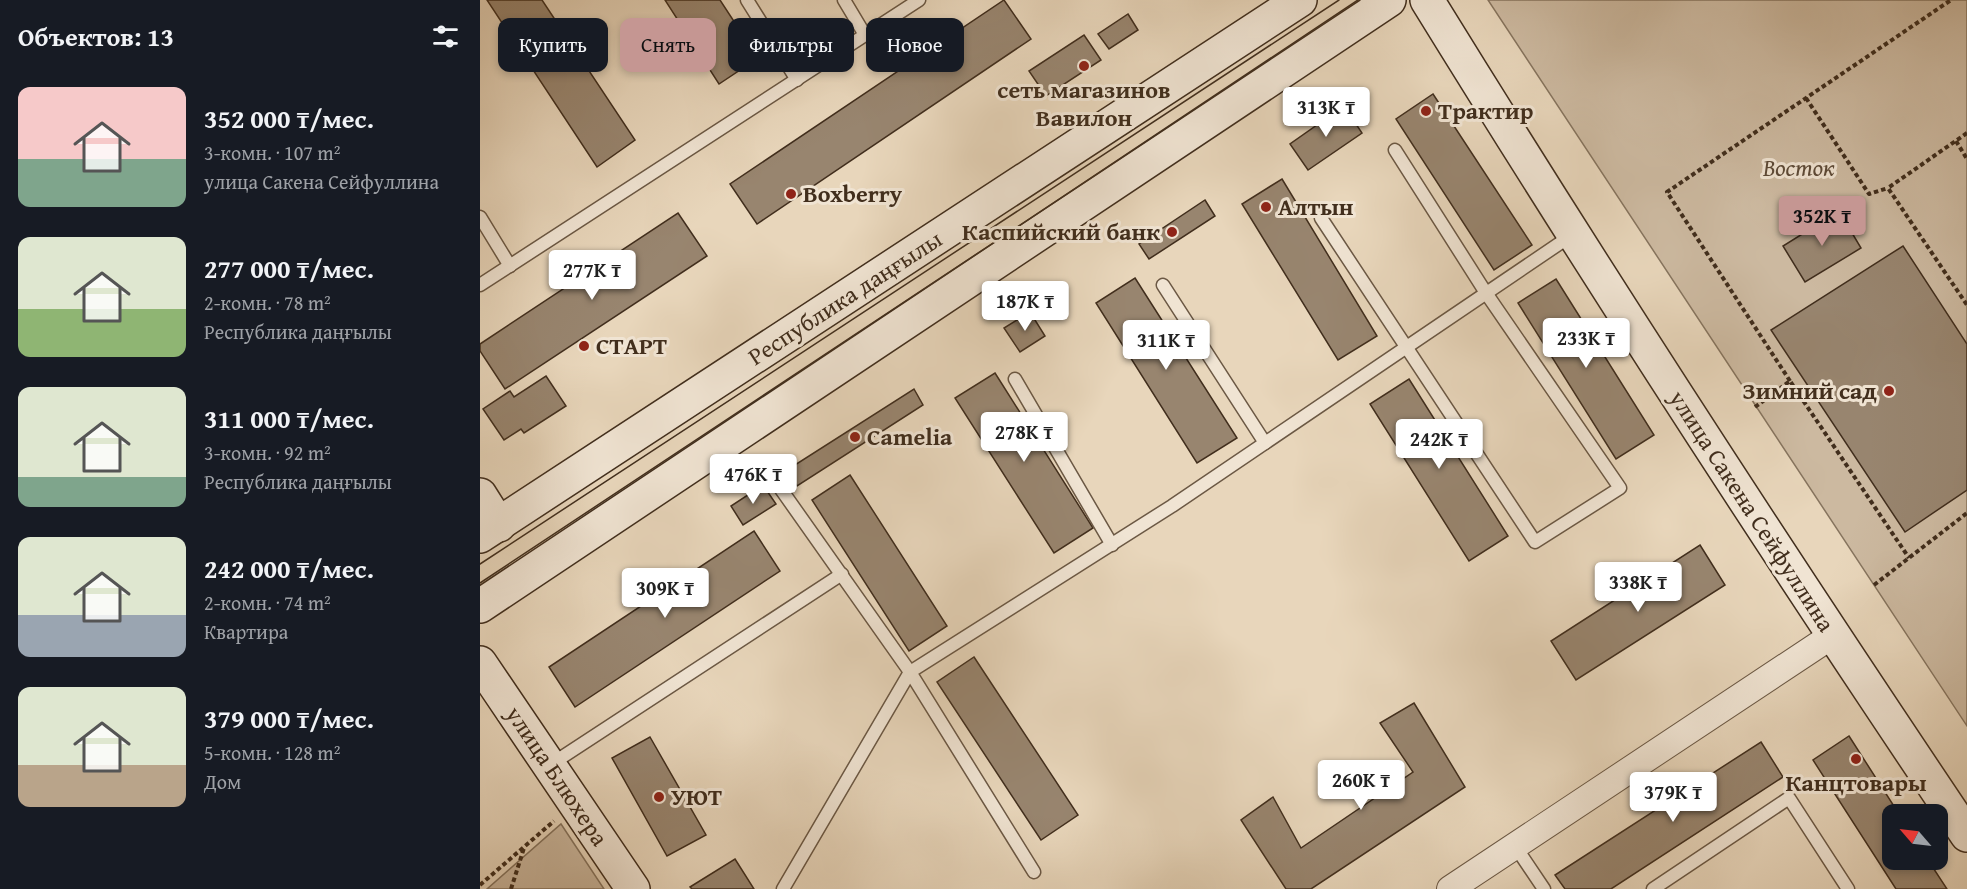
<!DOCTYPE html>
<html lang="ru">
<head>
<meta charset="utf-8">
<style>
  body { margin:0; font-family:"Gentium Book Plus",serif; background:#242831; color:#f1f3f6; height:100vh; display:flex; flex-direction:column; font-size:22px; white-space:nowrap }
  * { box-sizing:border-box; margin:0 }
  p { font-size:20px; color:#9ea1a6 }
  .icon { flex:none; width:33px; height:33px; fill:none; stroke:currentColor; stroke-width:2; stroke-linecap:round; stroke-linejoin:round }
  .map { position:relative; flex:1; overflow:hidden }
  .details { display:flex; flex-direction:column; background:#171b24; width:480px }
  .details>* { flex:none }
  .top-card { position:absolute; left:18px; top:18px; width:570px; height:54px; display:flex; gap:12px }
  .needle { width:39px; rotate:298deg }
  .tools { position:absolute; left:1402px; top:804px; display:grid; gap:12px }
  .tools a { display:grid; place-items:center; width:66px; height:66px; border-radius:12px; background:#171b24; box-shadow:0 3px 9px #0003; font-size:30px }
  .price { position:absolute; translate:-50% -51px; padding:0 14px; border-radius:6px; background:#fff; color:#222; font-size:20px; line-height:39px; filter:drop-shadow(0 2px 3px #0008) }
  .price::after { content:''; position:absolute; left:50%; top:36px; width:18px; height:14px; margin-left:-9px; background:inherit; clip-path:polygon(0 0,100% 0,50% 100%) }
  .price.active { background:#c59692; color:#111 }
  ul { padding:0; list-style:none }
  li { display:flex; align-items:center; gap:18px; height:150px; padding:0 18px }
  li span { display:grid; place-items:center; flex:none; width:168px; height:120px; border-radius:12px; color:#555 }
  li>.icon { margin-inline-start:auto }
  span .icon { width:72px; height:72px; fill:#fffc; stroke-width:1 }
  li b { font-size:26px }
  h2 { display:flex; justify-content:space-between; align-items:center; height:72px; padding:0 18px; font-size:26px }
  .pill { padding:0 21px; border-radius:12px; background:#171b24; box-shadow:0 3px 9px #0003; font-size:21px; line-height:54px }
  .pill.active { background:#c59692; color:#111 }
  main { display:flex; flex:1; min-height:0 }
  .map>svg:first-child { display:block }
</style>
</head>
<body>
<main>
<section class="details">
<h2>Объектов: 13<svg class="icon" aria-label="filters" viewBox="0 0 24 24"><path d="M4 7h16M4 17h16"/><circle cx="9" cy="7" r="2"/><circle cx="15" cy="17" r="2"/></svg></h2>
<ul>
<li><span style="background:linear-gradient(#f6c9c9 60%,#7fa58c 0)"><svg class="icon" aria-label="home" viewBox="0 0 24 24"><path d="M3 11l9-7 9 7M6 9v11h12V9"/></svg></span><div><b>352 000 ₸/мес.</b><p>3-комн. · 107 m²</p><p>улица Сакена Сейфуллина</p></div></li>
<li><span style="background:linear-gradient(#dfe7d0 60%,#8fb573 0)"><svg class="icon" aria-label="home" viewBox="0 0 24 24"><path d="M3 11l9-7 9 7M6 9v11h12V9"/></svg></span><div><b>277 000 ₸/мес.</b><p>2-комн. · 78 m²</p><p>Республика даңғылы</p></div></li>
<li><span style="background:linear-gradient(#dfe7d0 75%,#7fa58c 0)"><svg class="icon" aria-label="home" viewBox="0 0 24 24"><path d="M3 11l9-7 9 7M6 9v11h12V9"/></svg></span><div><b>311 000 ₸/мес.</b><p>3-комн. · 92 m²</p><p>Республика даңғылы</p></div></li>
<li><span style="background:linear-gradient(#dfe7d0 65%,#9aa5b1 0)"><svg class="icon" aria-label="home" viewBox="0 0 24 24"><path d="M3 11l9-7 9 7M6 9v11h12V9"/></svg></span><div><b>242 000 ₸/мес.</b><p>2-комн. · 74 m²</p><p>Квартира</p></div></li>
<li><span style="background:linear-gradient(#dfe7d0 65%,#b9a48a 0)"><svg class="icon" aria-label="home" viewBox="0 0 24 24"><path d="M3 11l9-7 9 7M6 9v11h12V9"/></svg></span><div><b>379 000 ₸/мес.</b><p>5-комн. · 128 m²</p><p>Дом</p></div></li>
</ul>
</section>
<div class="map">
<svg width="1487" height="889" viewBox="0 0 1487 889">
  <rect width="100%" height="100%" fill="#e8d6bb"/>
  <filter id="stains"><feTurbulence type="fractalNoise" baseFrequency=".00333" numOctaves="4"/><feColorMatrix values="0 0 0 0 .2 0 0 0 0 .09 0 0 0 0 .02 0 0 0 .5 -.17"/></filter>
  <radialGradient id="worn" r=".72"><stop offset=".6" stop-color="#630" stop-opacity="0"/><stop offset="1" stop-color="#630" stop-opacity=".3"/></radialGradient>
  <g fill="#ccb9a0" stroke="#86745e" stroke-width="1.5">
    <polygon points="1008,0 1487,0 1487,726"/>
    <polygon points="81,824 124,889 7,889"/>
  </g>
  <g fill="#98856f" stroke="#412e1d" stroke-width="1.5">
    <polygon points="7,0 62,0 155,140 117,167"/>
    <polygon points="185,0 240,0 278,58 239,84"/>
    <polygon points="524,0 551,39 277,224 250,184"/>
    <polygon points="648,14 658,30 629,49 618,34"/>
    <polygon points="604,35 621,60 566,96 549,71"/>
    <polygon points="953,94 1052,245 1014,270 916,119"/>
    <polygon points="864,106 882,133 828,170 810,144"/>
    <polygon points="802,179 897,336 858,360 762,204"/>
    <polygon points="725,200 735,216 669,259 659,244"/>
    <polygon points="1359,211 1381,248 1325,282 1303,246"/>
    <polygon points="198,213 227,256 25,389 0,351 0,344"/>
    <polygon points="1423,246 1487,344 1487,490 1425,532 1291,330"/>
    <polygon points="655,278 757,438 717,463 616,303"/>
    <polygon points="1076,279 1174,435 1136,459 1038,303"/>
    <polygon points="550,312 565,336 540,352 524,328"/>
    <polygon points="515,373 613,528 574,553 475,398"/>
    <polygon points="66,376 86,406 44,433 41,429 24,440 3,409 30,391 34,397"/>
    <polygon points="929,379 1028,536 989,561 890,404"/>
    <polygon points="434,389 443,405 317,486 307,470"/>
    <polygon points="370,475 467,626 429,651 332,500"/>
    <polygon points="283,485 296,504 263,525 251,506"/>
    <polygon points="274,531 300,571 95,707 69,667"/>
    <polygon points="1220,545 1245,585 1096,680 1071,641"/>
    <polygon points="494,657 598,815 561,840 457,682"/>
    <polygon points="934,703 985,787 831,889 806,889 761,820 793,797 821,848 933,772 900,723"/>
    <polygon points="1369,736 1419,814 1413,814 1413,860 1448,860 1467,889 1416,889 1333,760"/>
    <polygon points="170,737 226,835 187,856 132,758"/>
    <polygon points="1281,742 1303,777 1131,889 1085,889 1075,875"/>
    <polygon points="255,859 274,889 212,889 210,887"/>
  </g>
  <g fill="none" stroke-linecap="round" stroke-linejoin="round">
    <defs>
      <g id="lane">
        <polyline points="267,0 317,80"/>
        <polyline points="364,0 385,35"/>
        <polyline points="0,217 30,266"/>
        <polyline points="841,218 1055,542 1140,488 1006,293 915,150"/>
        <polyline points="0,285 439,0"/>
        <polyline points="683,285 785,443"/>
        <polyline points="535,379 632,545"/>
        <polyline points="298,485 430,672 303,889"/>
        <polyline points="70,765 362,574"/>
        <polyline points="1035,846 1064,889"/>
        <polyline points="554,872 430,672 692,506 1092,235"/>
        <polyline points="1173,889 1309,798 1368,889"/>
      </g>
      <polyline id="street" points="970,889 1353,635"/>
      <g id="secondary">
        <path d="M947,0C1121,282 1302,560 1487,835"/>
        <polyline points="0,495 19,525"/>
        <polyline points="0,536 820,0"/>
        <polyline points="0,606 909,0"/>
        <polyline points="0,663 153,889"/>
      </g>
    </defs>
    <use href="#lane" stroke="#6b5844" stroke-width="15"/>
    <use href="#street" stroke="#6b5844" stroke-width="28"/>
    <use href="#secondary" stroke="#412e1d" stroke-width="36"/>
    <g stroke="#412e1d" stroke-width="4" stroke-dasharray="4.5 3" stroke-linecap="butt">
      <polyline points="1326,98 1389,194 1408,188"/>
      <polyline points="1487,133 1408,188 1487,305"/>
      <polyline points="1476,141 1487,159"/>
      <polyline points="1310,381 1187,192 1471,0"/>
      <polyline points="1275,407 1310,381 1429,558"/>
      <polyline points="1394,585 1487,513"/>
      <polyline points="0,885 74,821"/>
      <polyline points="31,889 44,848"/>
    </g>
    <use href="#lane" stroke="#f0e4d3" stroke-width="12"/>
    <use href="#street" stroke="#f0e4d3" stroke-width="26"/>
    <use href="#secondary" stroke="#f0e4d3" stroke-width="33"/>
    <g stroke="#412e1d" stroke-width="1.5">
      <polyline points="0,564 859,0"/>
      <polyline points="0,583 880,0"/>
    </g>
  </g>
  <g fill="#8f2418" stroke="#f0e4d3" stroke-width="2">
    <circle cx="604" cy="66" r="6"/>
    <circle cx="946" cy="111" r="6"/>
    <circle cx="311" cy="194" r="6"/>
    <circle cx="786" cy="207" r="6"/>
    <circle cx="692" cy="232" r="6"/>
    <circle cx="104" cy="346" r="6"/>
    <circle cx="1409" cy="391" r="6"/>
    <circle cx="375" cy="437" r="6"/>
    <circle cx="1376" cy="759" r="6"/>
    <circle cx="179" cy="797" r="6"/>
  </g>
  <g text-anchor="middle" stroke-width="6" stroke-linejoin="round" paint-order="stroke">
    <g font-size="24" font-weight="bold" fill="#412e1d" stroke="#f0e4d3" text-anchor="start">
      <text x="604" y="98" text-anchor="middle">сеть магазинов<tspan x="604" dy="28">Вавилон</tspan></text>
      <text x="958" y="119">Трактир</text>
      <text x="323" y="202">Boxberry</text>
      <text x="798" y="215">Алтын</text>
      <text x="680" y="240" text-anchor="end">Каспийский банк</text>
      <text x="116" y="354">СТАРТ</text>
      <text x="1397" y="399" text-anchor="end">Зимний сад</text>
      <text x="387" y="445">Camelia</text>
      <text x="1376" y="791" text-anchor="middle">Канцтовары</text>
      <text x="191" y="805">УЮТ</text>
    </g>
    <g font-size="24" font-style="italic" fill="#5d4a37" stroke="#f0e4d3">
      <text x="1319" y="176">Восток</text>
    </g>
    <g font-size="24" fill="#412e1d" stroke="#f0e4d3">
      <text transform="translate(365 298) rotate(-33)" y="8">Республика даңғылы</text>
      <text transform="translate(1272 511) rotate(57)" y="8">улица Сакена Сейфуллина</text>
      <text transform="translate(77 776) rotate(56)" y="8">улица Блюхера</text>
    </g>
  </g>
  <rect width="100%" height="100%" filter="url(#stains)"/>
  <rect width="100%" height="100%" fill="url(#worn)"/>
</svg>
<div class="tools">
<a><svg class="needle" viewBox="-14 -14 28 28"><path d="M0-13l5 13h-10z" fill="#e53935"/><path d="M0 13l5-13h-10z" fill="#9ea1a6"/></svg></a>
</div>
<b class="price" style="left:846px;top:138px">313K ₸</b>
<b class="price active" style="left:1342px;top:247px">352K ₸</b>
<b class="price" style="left:112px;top:301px">277K ₸</b>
<b class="price" style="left:545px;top:332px">187K ₸</b>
<b class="price" style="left:1106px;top:369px">233K ₸</b>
<b class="price" style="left:686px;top:371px">311K ₸</b>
<b class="price" style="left:544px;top:463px">278K ₸</b>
<b class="price" style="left:959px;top:470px">242K ₸</b>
<b class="price" style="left:273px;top:505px">476K ₸</b>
<b class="price" style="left:1158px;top:613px">338K ₸</b>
<b class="price" style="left:185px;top:619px">309K ₸</b>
<b class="price" style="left:881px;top:811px">260K ₸</b>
<b class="price" style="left:1193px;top:823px">379K ₸</b>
<div class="top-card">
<a class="pill">Купить</a>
<a class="pill active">Снять</a>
<a class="pill">Фильтры</a>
<a class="pill">Новое</a>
</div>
</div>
</main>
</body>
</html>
